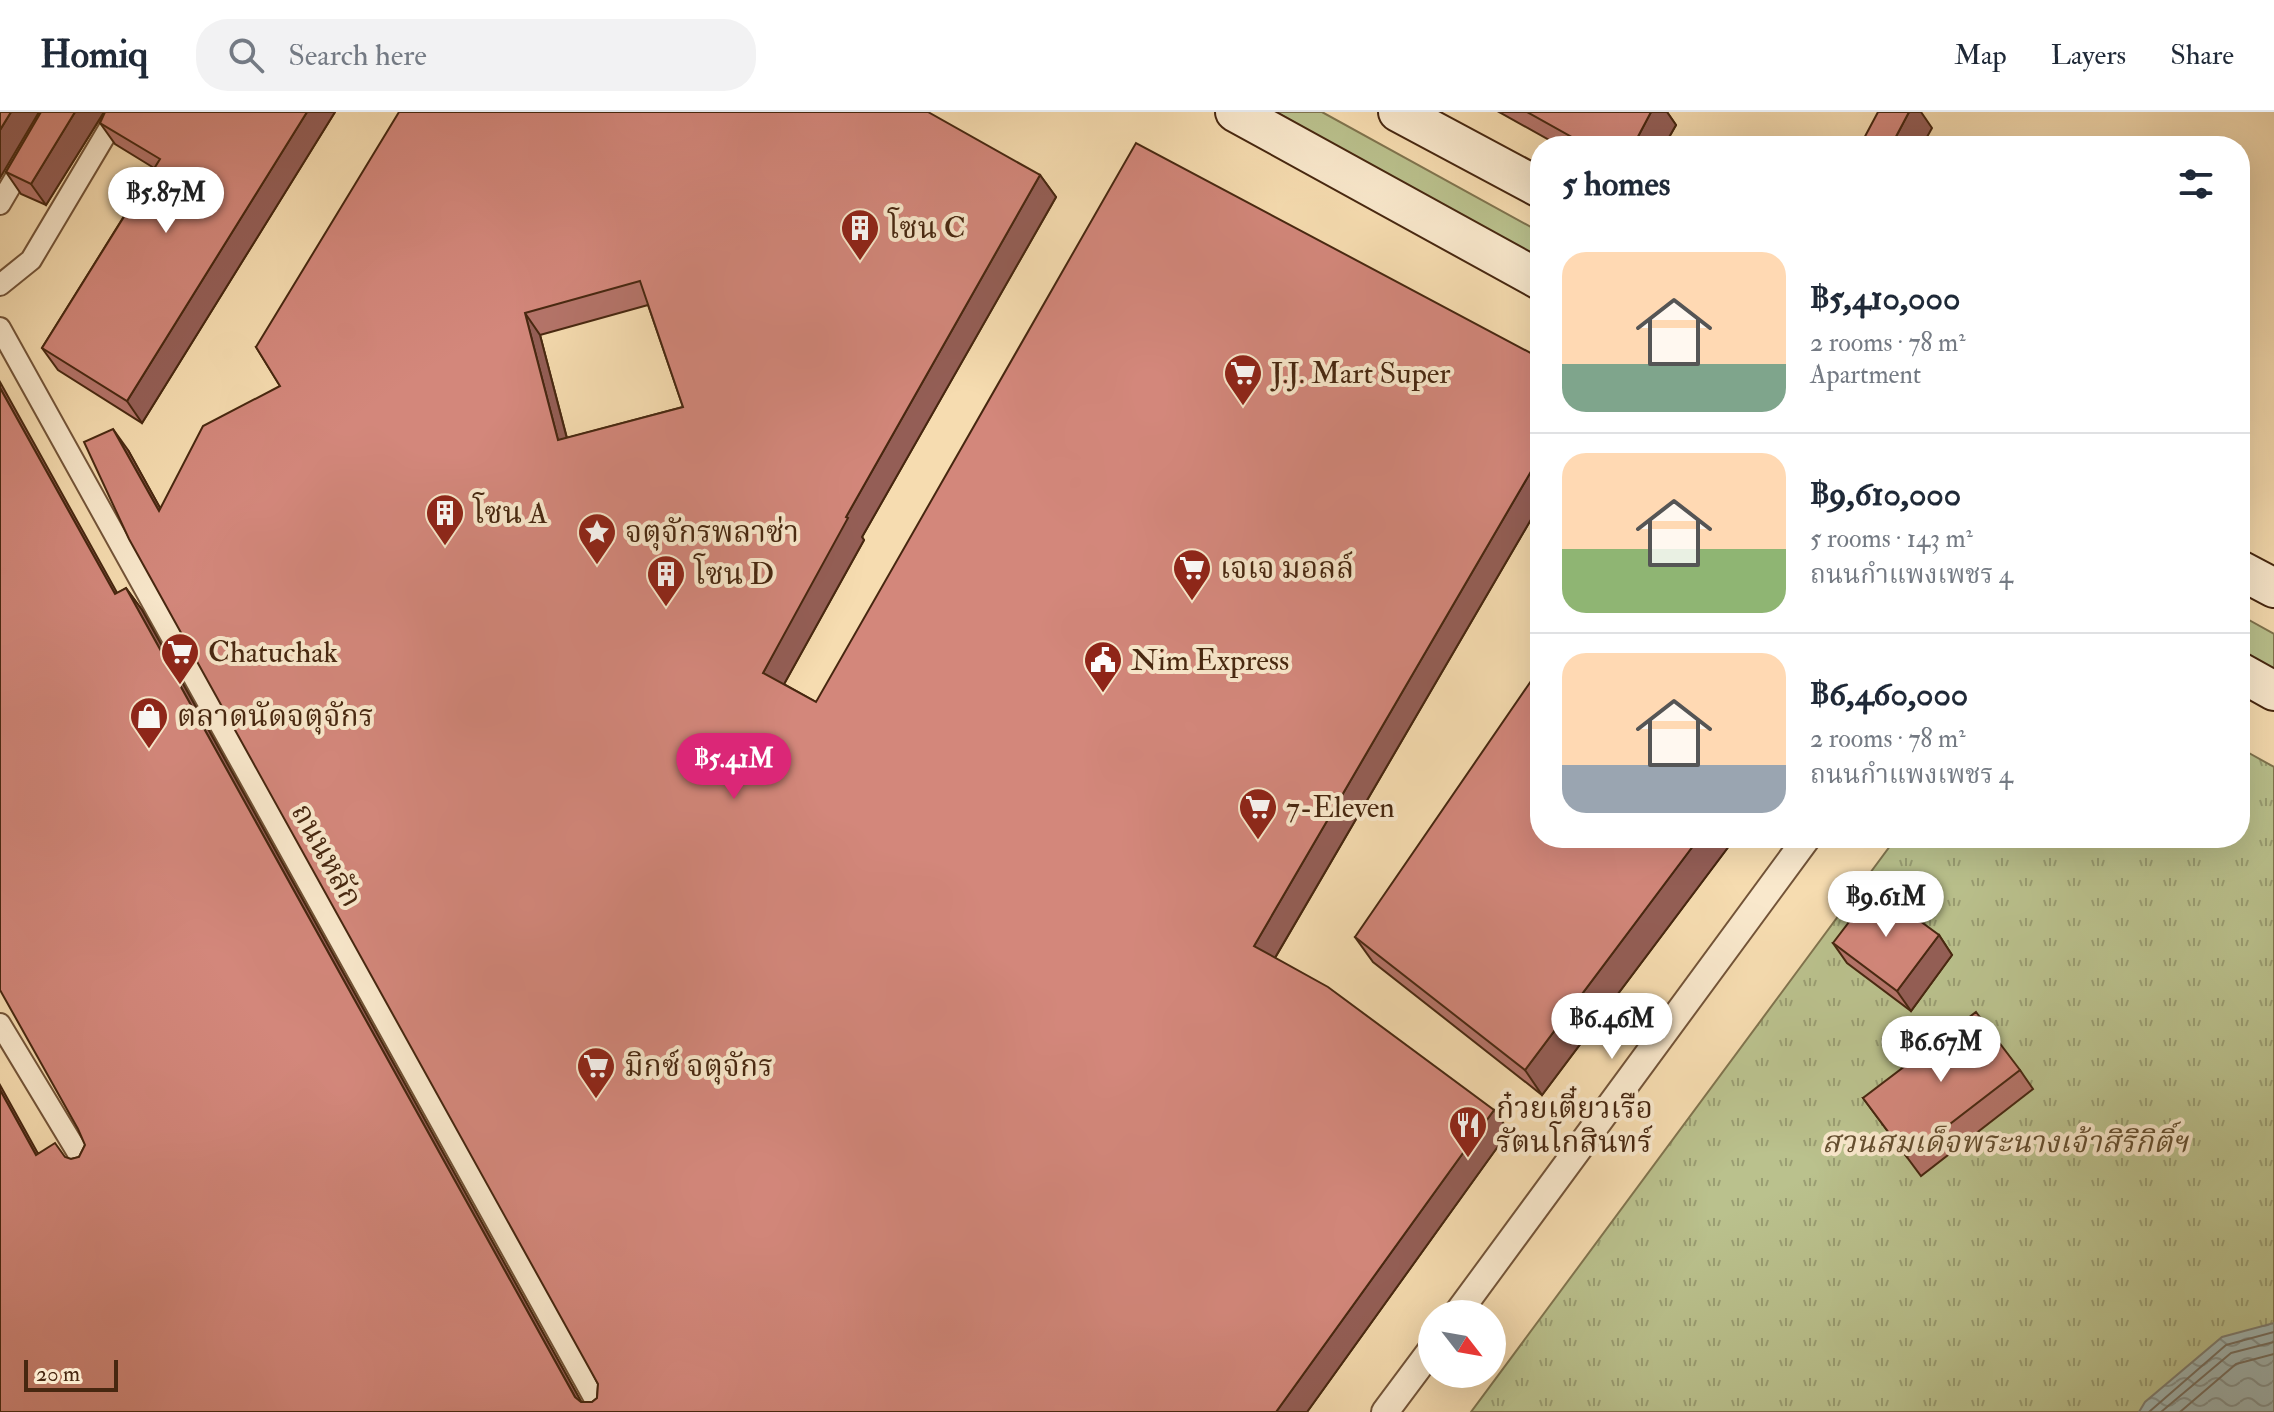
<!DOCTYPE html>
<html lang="en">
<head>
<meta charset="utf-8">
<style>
  body { margin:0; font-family:"IM FELL Double Pica","Noto Serif Thai",serif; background:#f2f2f3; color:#1f2937; height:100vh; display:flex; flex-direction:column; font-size:30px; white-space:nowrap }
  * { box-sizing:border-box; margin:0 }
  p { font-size:26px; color:#747a83 }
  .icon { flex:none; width:44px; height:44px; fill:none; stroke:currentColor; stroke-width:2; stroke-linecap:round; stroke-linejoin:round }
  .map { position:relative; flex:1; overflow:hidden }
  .drawer { position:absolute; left:1530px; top:24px; width:720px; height:712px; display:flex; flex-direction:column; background:#fff; border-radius:32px; box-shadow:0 8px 32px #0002 }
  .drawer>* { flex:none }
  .needle { width:52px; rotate:121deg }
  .controls { position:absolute; left:1418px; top:1188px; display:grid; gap:16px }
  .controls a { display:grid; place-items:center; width:88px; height:88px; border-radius:50%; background:#fff; box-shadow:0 8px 32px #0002; font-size:40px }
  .scale { position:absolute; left:24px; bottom:20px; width:94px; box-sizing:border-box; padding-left:8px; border:4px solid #472710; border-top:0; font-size:22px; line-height:28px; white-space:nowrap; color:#472710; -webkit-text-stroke:6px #f9e8cc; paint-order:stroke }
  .price { position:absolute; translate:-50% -68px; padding:0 18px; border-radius:28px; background:#fff; color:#222; font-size:26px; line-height:52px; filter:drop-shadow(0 2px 4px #0008) }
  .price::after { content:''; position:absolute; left:50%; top:48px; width:24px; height:18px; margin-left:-12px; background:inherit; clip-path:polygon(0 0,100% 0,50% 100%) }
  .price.active { background:#db2777; color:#fff }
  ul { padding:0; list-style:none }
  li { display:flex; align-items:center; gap:24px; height:200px; padding:0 32px }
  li+li { border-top:2px solid #e0e1e3 }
  li span { display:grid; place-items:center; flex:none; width:224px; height:160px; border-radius:24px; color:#555 }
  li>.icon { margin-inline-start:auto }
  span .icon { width:96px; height:96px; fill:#fffc; stroke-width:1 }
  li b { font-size:34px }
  h2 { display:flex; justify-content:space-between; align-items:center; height:96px; padding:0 32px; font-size:34px }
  header { display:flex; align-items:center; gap:48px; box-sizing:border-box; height:112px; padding:0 40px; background:#fff; border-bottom:2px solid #e0e1e3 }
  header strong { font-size:38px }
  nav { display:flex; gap:44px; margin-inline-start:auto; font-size:28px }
  .search { width:560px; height:72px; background:#f2f2f3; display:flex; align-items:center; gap:20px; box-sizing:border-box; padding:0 28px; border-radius:32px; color:#747a83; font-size:30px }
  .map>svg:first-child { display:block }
</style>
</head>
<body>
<header>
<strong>Homiq</strong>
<div class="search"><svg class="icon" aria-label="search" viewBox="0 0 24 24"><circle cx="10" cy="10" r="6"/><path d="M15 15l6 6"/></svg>Search here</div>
<nav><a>Map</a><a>Layers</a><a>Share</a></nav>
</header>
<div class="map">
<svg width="2274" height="1300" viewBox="0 0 2274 1300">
  <defs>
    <pattern id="park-tufts" width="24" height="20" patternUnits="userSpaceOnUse" patternTransform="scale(2)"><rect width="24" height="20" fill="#bac18d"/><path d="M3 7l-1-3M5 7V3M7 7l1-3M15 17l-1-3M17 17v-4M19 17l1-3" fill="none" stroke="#999d72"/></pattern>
    <pattern id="water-waves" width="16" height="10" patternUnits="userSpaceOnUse" patternTransform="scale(2)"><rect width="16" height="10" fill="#a1b9b6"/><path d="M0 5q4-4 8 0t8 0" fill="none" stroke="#859693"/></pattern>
  </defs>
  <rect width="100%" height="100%" fill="#f6dcb0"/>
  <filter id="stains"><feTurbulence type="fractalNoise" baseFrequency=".0025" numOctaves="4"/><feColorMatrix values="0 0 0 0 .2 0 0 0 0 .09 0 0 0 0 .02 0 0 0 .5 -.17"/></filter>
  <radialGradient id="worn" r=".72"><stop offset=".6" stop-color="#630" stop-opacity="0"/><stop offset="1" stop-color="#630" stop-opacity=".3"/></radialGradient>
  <g fill="#bac18d" stroke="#80744e" stroke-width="2">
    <polygon points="1276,0 1322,0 1540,120 1540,149"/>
    <polygon points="2240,503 2274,522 2274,562 2240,542"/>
  </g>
  <polygon fill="url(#park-tufts)" stroke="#80744e" stroke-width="2" points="2240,636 2274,655 2274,1300 1471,1300 1896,726 2240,726"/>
  <polygon fill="url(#water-waves)" stroke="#7d7f74" stroke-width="2" points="2274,1211 2274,1300 2139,1300 2145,1290 2222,1225"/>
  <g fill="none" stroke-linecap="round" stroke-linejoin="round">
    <g stroke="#747063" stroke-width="2">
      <polyline points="2149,1300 2226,1233 2274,1220"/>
      <polyline points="2161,1300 2231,1241 2274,1230"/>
      <polyline points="2180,1300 2236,1252 2274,1242"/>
    </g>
    <defs>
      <g id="pedestrian">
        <polyline points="0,92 54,0"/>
        <polyline points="0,173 31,148 119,0"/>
        <polyline points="0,216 602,1300"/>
        <polyline points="0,912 87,1056"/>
      </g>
      <g id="minor">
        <polyline points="1457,1202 1807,726"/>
        <polyline points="1385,1300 1432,1237"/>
      </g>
      <g id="secondary">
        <polyline points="1235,0 1540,168"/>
        <polyline points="1398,0 1540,76"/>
        <polyline points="2240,458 2274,476"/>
        <polyline points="2240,560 2274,579"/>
      </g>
    </defs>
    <use href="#pedestrian" stroke="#735438" stroke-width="24"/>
    <use href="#minor" stroke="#735438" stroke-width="30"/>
    <use href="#secondary" stroke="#472710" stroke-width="42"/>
    <use href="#pedestrian" stroke="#f9e8cc" stroke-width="20"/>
    <use href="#minor" stroke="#f9e8cc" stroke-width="26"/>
    <use href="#secondary" stroke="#f9e8cc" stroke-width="38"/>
  </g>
  <g fill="#b5746a" stroke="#472710" stroke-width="2" fill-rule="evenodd">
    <polygon points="41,0 104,0 46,93 21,82 6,60"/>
    <polygon points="105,0 335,0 142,311 58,258 42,236 154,56 115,32 100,11"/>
    <polygon points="1499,0 1667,0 1676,13 1664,34 1560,34"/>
    <path d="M1040,63L1056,85L862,425L864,428L784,572L816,590L1540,246V392L1275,846L1509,1019L1307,1300H0L38,1041L71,1047L79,1045L85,1033L118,481L126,476L142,498L581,1290H592L597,1286L598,1272L128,338L160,396L280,274L256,235ZM648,193L683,295L567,326L540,223Z"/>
    <polygon points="1540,726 1735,726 1542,983 1373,850 1355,825"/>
    <polygon points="1939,823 1952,843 1911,899 1847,851 1833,831"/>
    <polygon points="2020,958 2033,977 1921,1064 1863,986"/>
  </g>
  <g fill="#945e56" stroke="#472710" stroke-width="2">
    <polygon points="11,0 39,0 0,66 0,18"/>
    <polygon points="75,0 104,0 46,93 31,72"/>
    <polygon points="307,0 335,0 142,311 127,289"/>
    <polygon points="1651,0 1667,0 1676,13 1664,34 1633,34"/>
    <polygon points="1909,0 1921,0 1932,16 1922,34 1891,34"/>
    <polygon points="1040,63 1056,85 862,425 864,428 778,583 763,561 846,405"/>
    <polygon points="525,201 540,223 573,350 558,328"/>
    <polygon points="0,270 130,504 115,482 0,276"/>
    <polygon points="113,317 128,338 174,421 159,399"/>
    <polygon points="1540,344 1540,392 1269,856 1254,834"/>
    <polygon points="126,476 142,498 587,1300 575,1285"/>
    <polygon points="1699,726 1735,726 1542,983 1525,958"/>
    <polygon points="1939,823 1952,843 1911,899 1897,879"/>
    <polygon points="0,973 51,1065 36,1043 0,978"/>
    <polygon points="1494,998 1509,1019 1307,1300 1276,1300"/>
  </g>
  <g fill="#d3877b" stroke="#472710" stroke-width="2" fill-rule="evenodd">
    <polygon points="0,0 11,0 0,18"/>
    <polygon points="41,0 75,0 31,72 6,60"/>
    <polygon points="105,0 307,0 127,289 42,236 160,47 100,11"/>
    <path d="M399,0H928L1040,63L846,405L848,406L763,561L816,590L1136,31L1540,246V344L1254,834L1328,875L1494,998L1276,1300H0V978L36,1043L55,1031L65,1045L71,1047L79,1045L85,1033L78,1017L0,878V276L115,482L126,476L575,1285L581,1290H592L597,1286L598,1272L129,427L84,330L113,317L159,399L203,314L280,274L256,235ZM640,169L683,295L558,328L525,201Z"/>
    <polygon points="1527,0 1651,0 1633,34 1588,34"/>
    <polygon points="1878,0 1909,0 1891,34 1871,34 1862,30"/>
    <polygon points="1540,556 1540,726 1699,726 1525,958 1355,825"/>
    <polygon points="1875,776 1939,823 1897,879 1833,831"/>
    <polygon points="1976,900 2020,958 1907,1045 1863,986"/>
  </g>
  <defs>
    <symbol id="building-pin" viewBox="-11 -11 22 30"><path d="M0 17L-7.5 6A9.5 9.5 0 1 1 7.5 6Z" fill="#8f2418" stroke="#f9e8cc"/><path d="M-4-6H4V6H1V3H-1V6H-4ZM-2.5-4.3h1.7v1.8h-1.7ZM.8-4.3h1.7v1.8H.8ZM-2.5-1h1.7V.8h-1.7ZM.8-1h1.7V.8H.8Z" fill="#fff"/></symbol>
    <symbol id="supermarket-pin" viewBox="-11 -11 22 30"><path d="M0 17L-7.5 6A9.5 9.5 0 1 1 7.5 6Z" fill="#8f2418" stroke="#f9e8cc"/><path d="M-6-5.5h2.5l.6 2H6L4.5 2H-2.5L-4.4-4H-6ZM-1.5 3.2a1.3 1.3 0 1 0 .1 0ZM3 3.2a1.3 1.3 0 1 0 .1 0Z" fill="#fff"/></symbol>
    <symbol id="sight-pin" viewBox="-11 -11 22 30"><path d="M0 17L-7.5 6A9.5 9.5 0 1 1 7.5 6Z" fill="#8f2418" stroke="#f9e8cc"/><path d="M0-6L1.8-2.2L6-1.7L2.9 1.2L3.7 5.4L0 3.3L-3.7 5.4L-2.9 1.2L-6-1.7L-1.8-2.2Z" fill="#fff"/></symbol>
    <symbol id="civic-pin" viewBox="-11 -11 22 30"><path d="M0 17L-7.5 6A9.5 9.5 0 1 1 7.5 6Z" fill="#8f2418" stroke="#f9e8cc"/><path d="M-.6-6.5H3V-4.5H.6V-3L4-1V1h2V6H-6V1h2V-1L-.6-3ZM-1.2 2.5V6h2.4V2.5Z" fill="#fff"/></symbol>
    <symbol id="shop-pin" viewBox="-11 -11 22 30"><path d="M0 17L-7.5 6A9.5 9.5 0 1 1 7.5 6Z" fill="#8f2418" stroke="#f9e8cc"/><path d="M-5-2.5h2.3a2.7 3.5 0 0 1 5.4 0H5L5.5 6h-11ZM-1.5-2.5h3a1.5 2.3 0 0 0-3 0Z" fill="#fff"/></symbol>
    <symbol id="restaurant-pin" viewBox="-11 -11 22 30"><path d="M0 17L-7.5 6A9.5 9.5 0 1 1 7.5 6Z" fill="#8f2418" stroke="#f9e8cc"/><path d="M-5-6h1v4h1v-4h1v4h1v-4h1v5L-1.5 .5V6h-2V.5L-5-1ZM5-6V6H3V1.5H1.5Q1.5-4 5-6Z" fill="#fff"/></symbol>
  </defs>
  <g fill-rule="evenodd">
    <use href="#building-pin" x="838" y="94" width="44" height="60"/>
    <use href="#supermarket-pin" x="1221" y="239" width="44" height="60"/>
    <use href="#building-pin" x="423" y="379" width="44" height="60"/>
    <use href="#sight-pin" x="575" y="398" width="44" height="60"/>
    <use href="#supermarket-pin" x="1170" y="434" width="44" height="60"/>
    <use href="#building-pin" x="644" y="440" width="44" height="60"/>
    <use href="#supermarket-pin" x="158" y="518" width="44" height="60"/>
    <use href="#civic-pin" x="1081" y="526" width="44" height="60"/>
    <use href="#shop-pin" x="127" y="582" width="44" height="60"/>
    <use href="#supermarket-pin" x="1236" y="673" width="44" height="60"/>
    <use href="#supermarket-pin" x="574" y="932" width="44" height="60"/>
    <use href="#restaurant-pin" x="1446" y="991" width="44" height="60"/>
  </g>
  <g text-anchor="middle" stroke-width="8" stroke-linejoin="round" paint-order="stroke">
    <g font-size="30" fill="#472710" stroke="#f9e8cc" text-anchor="start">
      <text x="888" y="126">โซน C</text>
      <text x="1271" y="271">J.J. Mart Super</text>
      <text x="473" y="411">โซน A</text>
      <text x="625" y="430">จตุจักรพลาซ่า</text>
      <text x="1220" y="466">เจเจ มอลล์</text>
      <text x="694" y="472">โซน D</text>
      <text x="208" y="550">Chatuchak</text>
      <text x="1131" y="558">Nim Express</text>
      <text x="177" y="614">ตลาดนัดจตุจักร</text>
      <text x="1286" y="705">7-Eleven</text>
      <text x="624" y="964">มิกซ์ จตุจักร</text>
      <text x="1496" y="1006">ก๋วยเตี๋ยวเรือ<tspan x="1496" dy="34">รัตนโกสินทร์</tspan></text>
    </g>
    <g font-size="30" fill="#472710" stroke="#f9e8cc">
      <text transform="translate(327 743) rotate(61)" y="10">ถนนหลัก</text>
    </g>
    <g font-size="30" font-style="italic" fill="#644e2f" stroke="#f9e8cc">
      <text x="2005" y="1040">สวนสมเด็จพระนางเจ้าสิริกิติ์ฯ</text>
    </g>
  </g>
  <rect width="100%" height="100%" filter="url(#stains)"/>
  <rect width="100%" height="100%" fill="url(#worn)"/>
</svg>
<div class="controls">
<a><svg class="needle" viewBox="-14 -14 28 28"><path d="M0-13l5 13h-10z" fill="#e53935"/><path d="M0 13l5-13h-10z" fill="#747a83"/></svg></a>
</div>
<div class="scale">20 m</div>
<b class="price" style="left:166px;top:123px">฿5.87M</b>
<b class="price active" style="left:734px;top:689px">฿5.41M</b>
<b class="price" style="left:1886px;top:827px">฿9.61M</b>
<b class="price" style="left:1612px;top:949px">฿6.46M</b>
<b class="price" style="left:1941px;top:972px">฿6.67M</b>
<section class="drawer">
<h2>5 homes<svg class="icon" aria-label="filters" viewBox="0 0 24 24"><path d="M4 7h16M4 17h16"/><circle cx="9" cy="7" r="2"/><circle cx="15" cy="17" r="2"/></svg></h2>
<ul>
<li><span style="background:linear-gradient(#ffd9b3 70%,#7fa58c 0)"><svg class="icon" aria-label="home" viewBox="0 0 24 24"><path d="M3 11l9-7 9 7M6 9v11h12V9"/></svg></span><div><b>฿5,410,000</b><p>2 rooms · 78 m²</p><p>Apartment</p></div></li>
<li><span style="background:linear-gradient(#ffd9b3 60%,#8fb573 0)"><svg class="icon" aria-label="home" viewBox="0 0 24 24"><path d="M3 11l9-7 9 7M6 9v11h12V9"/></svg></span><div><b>฿9,610,000</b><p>5 rooms · 143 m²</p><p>ถนนกำแพงเพชร 4</p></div></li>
<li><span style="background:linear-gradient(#ffd9b3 70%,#9aa5b1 0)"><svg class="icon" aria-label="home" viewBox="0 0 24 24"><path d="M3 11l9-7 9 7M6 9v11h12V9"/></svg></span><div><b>฿6,460,000</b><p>2 rooms · 78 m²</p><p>ถนนกำแพงเพชร 4</p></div></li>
</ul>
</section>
</div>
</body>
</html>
